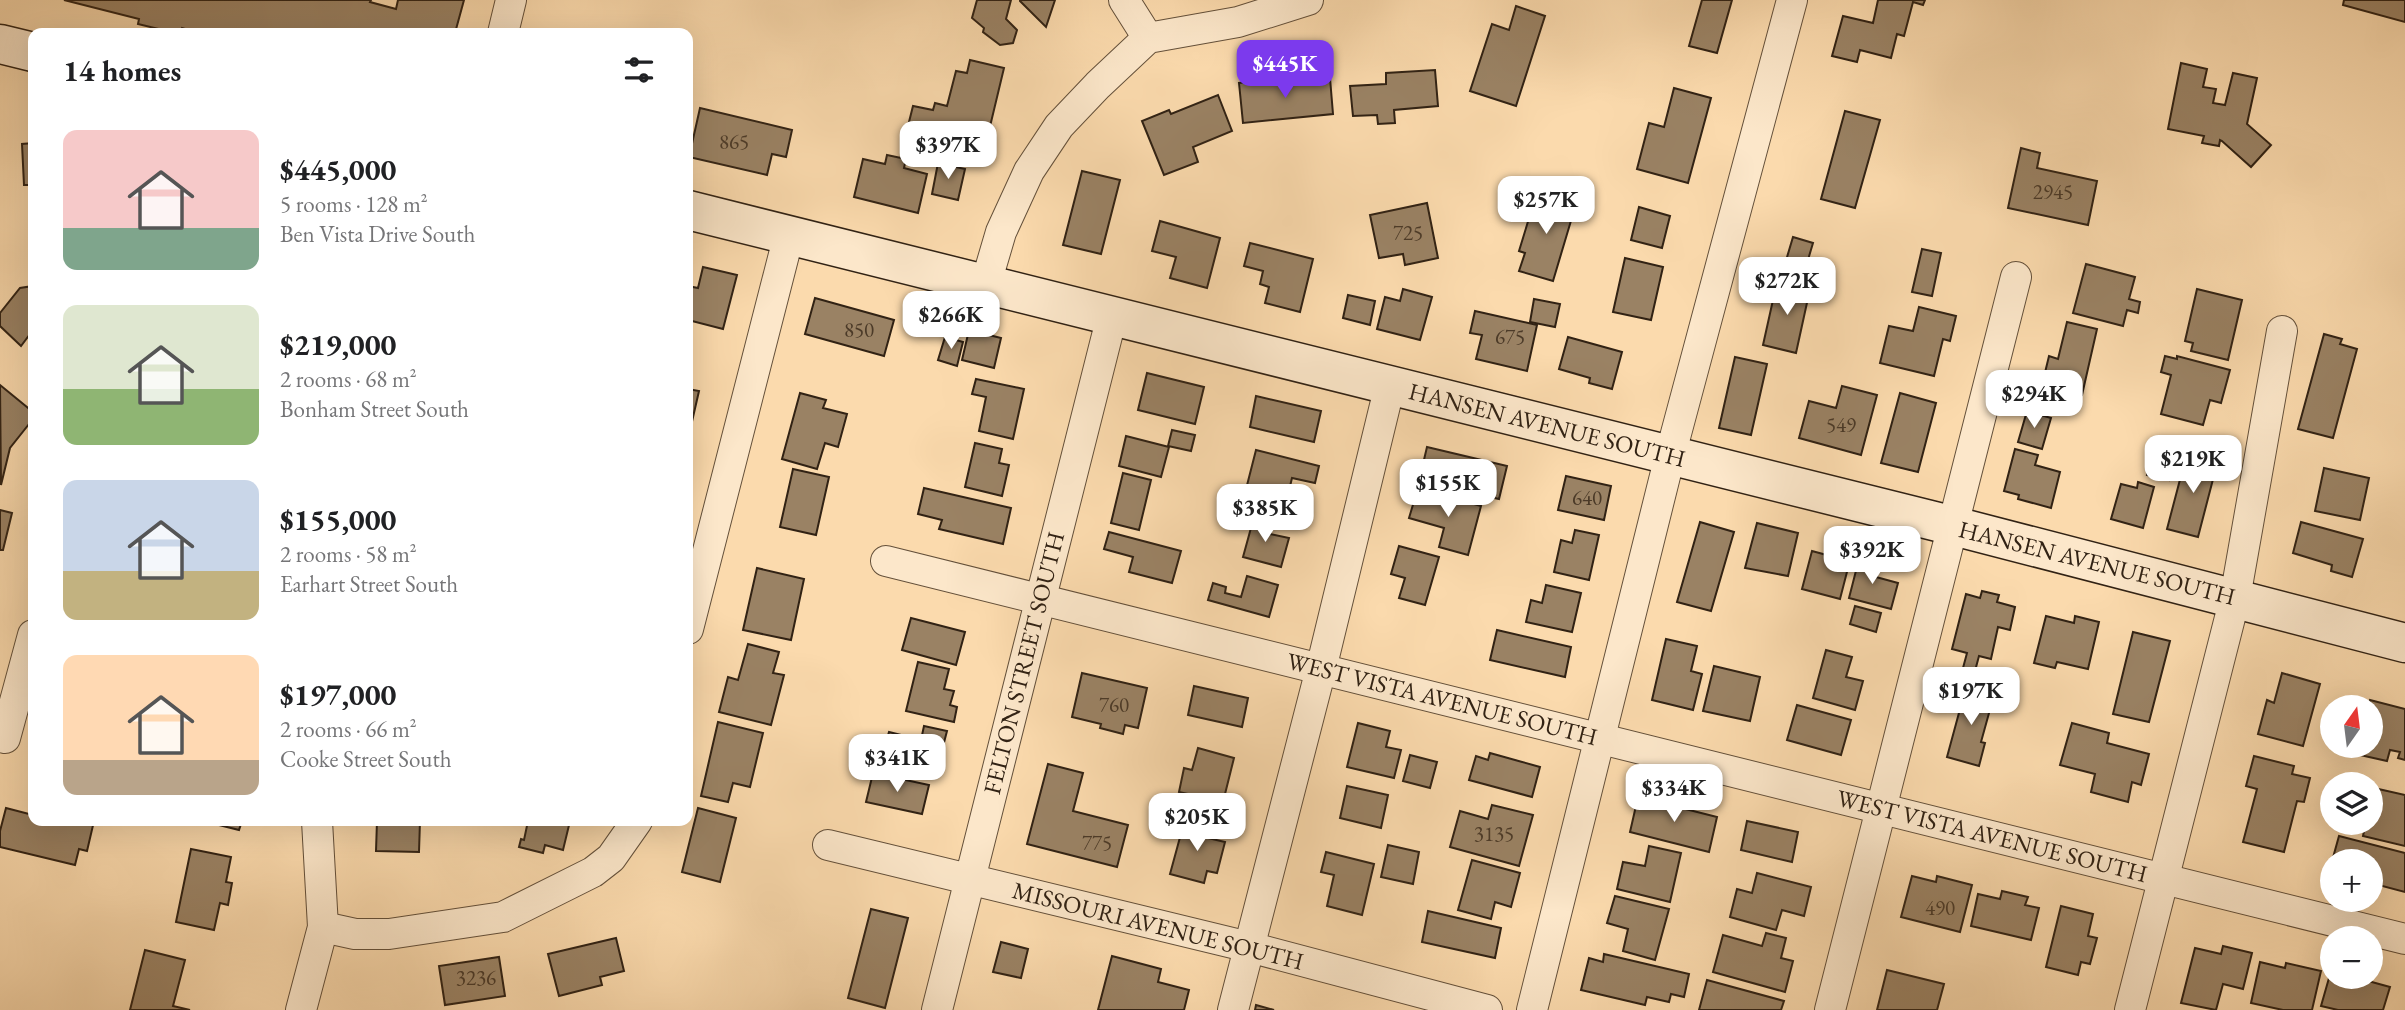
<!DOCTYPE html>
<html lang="en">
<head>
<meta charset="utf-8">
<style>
  body { margin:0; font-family:"EB Garamond",serif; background:#f2f2f2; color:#202124; height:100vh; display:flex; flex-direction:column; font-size:26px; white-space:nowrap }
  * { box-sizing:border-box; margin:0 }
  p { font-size:23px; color:#757577 }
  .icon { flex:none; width:38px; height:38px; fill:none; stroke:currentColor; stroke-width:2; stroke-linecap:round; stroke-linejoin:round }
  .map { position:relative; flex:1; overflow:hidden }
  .drawer { position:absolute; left:28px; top:28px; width:665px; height:798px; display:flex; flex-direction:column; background:#fff; border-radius:14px; box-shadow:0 7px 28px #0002 }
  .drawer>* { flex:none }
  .needle { width:46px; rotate:14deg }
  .tools { position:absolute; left:2320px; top:695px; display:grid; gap:14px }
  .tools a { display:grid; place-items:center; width:63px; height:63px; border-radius:50%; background:#fff; box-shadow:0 7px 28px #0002; font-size:35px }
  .price { position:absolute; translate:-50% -60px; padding:0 16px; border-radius:14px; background:#fff; color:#222; font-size:23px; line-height:46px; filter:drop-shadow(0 2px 4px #0008) }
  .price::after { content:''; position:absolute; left:50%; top:42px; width:21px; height:16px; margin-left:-10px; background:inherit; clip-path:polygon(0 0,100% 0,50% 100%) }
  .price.current { background:#7c3aed; color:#fff }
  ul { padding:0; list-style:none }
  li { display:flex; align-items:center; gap:21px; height:175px; padding:0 35px }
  li span { display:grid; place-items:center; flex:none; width:196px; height:140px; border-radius:14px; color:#555 }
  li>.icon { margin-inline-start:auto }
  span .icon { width:84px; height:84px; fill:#fffc; stroke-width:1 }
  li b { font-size:30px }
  h2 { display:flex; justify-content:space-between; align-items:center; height:84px; padding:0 35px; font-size:30px }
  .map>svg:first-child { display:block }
</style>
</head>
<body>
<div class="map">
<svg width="2405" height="1010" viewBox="0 0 2405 1010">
  <rect width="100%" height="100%" fill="#fbdaad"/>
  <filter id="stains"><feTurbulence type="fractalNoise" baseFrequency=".00286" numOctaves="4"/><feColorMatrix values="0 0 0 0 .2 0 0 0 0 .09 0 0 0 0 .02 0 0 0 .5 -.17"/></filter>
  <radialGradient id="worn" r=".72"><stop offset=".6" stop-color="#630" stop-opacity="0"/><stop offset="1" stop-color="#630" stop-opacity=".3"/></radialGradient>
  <g fill="#9a8264" stroke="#312214" stroke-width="2">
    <polygon points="64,0 371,0 370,2 396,9 398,0 464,0 455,33 191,33 192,31 182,28 180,33 175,33 138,24 139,19"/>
    <polygon points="977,0 1011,0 1006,19 1017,30 1013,43 1000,45 983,32 984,28 972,18"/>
    <polygon points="1020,0 1055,0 1046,27 1020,1"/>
    <polygon points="1702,0 1732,0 1717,53 1689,46"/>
    <polygon points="1878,0 1925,0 1923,5 1913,2 1904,36 1897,34 1891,58 1860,50 1857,62 1832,56 1843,16 1873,23"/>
    <polygon points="2344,0 2405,0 2405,22 2343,5"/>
    <polygon points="1516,6 1545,16 1516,106 1470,91 1492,24 1509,30"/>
    <polygon points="970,60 1004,68 987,139 977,136 972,158 904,142 913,106 933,110 935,103 947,106 956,71 967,73"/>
    <polygon points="2181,63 2207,69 2203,87 2216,89 2213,103 2225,105 2233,73 2257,78 2247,124 2271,145 2251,167 2222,141 2220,140 2219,146 2202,143 2204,136 2168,129"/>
    <polygon points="1435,70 1438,106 1394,110 1395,123 1378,124 1377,115 1353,116 1350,86 1386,84 1386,73"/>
    <polygon points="1330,78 1333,114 1243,123 1239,83 1268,80 1268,85"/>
    <polygon points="1674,88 1711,98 1688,183 1637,169 1649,123 1664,127"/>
    <polygon points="1218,95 1232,131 1193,147 1198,162 1164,175 1142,121 1169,110 1171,114"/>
    <polygon points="700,108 792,130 786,157 772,154 767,175 689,157"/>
    <polygon points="1845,111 1880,120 1855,208 1821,199"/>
    <polygon points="33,143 33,185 24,185 22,144"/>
    <polygon points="2021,148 2040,153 2037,168 2097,181 2088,225 2008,208"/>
    <polygon points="887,155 906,159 904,168 927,174 918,213 854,197 863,159 885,164"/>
    <polygon points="938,163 965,169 958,200 932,194"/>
    <polygon points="1082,171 1120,180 1101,254 1063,245"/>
    <polygon points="1537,192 1576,204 1553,281 1519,271 1525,253 1519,251"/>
    <polygon points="1427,203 1438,258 1405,265 1403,254 1379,258 1370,215"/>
    <polygon points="1639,207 1670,216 1662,248 1631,240"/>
    <polygon points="1160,221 1220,238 1207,288 1170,278 1176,257 1152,251"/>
    <polygon points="1793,237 1813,243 1802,280 1782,274"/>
    <polygon points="1250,243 1313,259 1300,312 1265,303 1269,287 1260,284 1263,271 1244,266"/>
    <polygon points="1922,249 1941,253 1932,296 1912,292"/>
    <polygon points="1625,258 1663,267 1651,320 1613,312"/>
    <polygon points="2086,264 2135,277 2129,299 2140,302 2138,313 2127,310 2123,326 2073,313"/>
    <polygon points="703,267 737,275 723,329 688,320 688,286 698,288"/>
    <polygon points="1777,282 1810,289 1796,353 1763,345"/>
    <polygon points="33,286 33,330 21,346 0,326 0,313 20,288"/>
    <polygon points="1403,289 1432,297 1420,340 1377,329 1385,297 1400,301"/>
    <polygon points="2197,289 2242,300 2228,360 2191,351 2193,343 2185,341"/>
    <polygon points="1348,295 1375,301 1370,325 1343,318"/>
    <polygon points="815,298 894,320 884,356 805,334"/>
    <polygon points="1534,299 1560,304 1555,327 1530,322"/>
    <polygon points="1919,307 1956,316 1950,341 1943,339 1934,376 1880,363 1889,326 1913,331"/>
    <polygon points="1475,311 1537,325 1527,371 1476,359 1482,335 1470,333"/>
    <polygon points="2067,322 2097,329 2082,395 2042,385 2049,356 2058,359"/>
    <polygon points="969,330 1001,338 994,368 962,360"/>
    <polygon points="2324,334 2342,339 2340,344 2357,349 2333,438 2298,429"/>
    <polygon points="945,337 963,342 957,366 938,360"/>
    <polygon points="1568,337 1622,352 1612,389 1589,383 1590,378 1559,369"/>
    <polygon points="2165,356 2177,359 2177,356 2230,370 2221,403 2210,400 2203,425 2161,414 2171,375 2161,372"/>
    <polygon points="1735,357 1767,364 1751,435 1719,428"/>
    <polygon points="1147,373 1204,387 1195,424 1138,410"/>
    <polygon points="976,379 1024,389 1013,439 979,431 986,397 972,394"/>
    <polygon points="0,385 33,412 33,419 10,448 1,485"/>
    <polygon points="1842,386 1877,395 1861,455 1799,438 1809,401 1836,408"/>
    <polygon points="688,389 699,391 688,439"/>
    <polygon points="800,393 826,400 823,408 847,414 838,447 825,443 817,469 782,459"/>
    <polygon points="1900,393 1936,403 1918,472 1881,463"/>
    <polygon points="1256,396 1321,411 1314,442 1250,427"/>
    <polygon points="2027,411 2051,418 2042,449 2018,442"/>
    <polygon points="1172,430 1195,435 1191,451 1168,446"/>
    <polygon points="1126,436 1169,447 1161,477 1119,466"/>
    <polygon points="975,443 1002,449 999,463 1009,465 1002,496 965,487"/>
    <polygon points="1427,447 1507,466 1499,499 1419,481"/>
    <polygon points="2015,449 2038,455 2035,465 2060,472 2051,508 2018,499 2019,495 2004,491"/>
    <polygon points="2153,449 2175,454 2169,480 2147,475"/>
    <polygon points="1256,450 1319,466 1315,483 1292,478 1285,507 1244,497"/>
    <polygon points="2187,453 2218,460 2198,537 2167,529"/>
    <polygon points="2324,468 2369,478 2360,520 2315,511"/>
    <polygon points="793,469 829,477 816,535 780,527"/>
    <polygon points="1123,473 1151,480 1139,530 1111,523"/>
    <polygon points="1566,476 1611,486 1604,520 1558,510"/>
    <polygon points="2138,482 2154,487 2143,528 2111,519 2121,484 2137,488"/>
    <polygon points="924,488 1011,508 1003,544 939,529 942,520 918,514"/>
    <polygon points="1418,488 1481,506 1468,555 1439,547 1444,528 1409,518"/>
    <polygon points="0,510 12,513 3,550 0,550"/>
    <polygon points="1254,517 1273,522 1270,534 1289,538 1281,567 1243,557"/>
    <polygon points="1700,522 1734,532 1711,611 1677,602"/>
    <polygon points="2301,522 2363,539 2352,577 2331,571 2332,565 2293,553"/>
    <polygon points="1757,523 1798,533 1788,576 1745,568"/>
    <polygon points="1575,530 1599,535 1589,580 1554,572 1561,540 1572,543"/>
    <polygon points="1109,532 1181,551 1172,583 1129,572 1133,557 1104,549"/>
    <polygon points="1399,546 1439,557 1425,605 1399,598 1405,578 1391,574"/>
    <polygon points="1812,551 1834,557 1832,564 1848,568 1840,599 1802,589"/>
    <polygon points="1859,559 1879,564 1876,577 1898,583 1891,609 1849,598"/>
    <polygon points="757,568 804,579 791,640 743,630"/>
    <polygon points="1247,576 1278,585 1269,617 1208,600 1213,583 1226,587 1225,593 1241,597"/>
    <polygon points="1546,585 1581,593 1572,632 1526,622 1531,600 1542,603"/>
    <polygon points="1982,591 1999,595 1997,602 2015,607 2010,630 1998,627 1991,659 1979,656 1975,671 1963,668 1967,653 1952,649 1966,594 1980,598"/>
    <polygon points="1855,606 1881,613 1876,632 1850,624"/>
    <polygon points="2046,616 2074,623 2075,616 2099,622 2088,669 2057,662 2055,668 2034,663"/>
    <polygon points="911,618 965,632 956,665 902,650"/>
    <polygon points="1497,630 1571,647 1565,677 1490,660"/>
    <polygon points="2133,632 2170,641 2149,722 2113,714"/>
    <polygon points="1666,639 1697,646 1691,671 1702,674 1693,710 1652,700"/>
    <polygon points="748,644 779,652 773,673 784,675 771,725 719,712 728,677 738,680"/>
    <polygon points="1826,650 1852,657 1846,677 1863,681 1855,710 1813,698"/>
    <polygon points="918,662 949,669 944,689 954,691 950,705 957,707 954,722 906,711"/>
    <polygon points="1714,666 1760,677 1750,721 1703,711"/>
    <polygon points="1082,673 1147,688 1138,728 1125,725 1123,734 1100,728 1101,724 1072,717"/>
    <polygon points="2282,673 2320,684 2303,746 2258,734 2267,700 2274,703"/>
    <polygon points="1194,686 1248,698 1242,727 1188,715"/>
    <polygon points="1966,687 1994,695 1981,742 1985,743 1979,766 1947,757"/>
    <polygon points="2370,700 2405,709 2405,760 2398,758 2400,752 2390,750 2387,761 2360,755 2362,746 2371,746 2371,707 2368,707"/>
    <polygon points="1797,705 1851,720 1841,755 1787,740"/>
    <polygon points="718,722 763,733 750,787 733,783 728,802 701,796"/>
    <polygon points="1358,723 1390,731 1386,747 1401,750 1394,778 1347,767"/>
    <polygon points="2072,723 2109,733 2107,743 2149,754 2141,785 2132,782 2128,802 2091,792 2095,774 2060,765"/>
    <polygon points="924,726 947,731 935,777 880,763 889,732 921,740"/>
    <polygon points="1198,748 1234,758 1223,802 1179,792 1184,768 1192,770"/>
    <polygon points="1490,753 1540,767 1532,797 1469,780 1476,756 1488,760"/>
    <polygon points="1410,755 1437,762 1430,788 1403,781"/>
    <polygon points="2254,756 2294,766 2292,774 2310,778 2304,802 2297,801 2284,852 2243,842 2257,789 2246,786"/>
    <polygon points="1048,764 1083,773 1073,811 1128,825 1117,867 1027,844"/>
    <polygon points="873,773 929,785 922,814 866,802"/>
    <polygon points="1347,786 1388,795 1381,828 1340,818"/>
    <polygon points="2374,788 2405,795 2405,846 2363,836 2366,822 2371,822"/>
    <polygon points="1638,797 1717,817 1709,852 1630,832"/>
    <polygon points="1492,805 1533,815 1519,866 1450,847 1460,811 1488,819"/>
    <polygon points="6,808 33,815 33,821 94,821 87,851 79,849 75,865 0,847 0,831"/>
    <polygon points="698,808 736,818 720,882 682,872"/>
    <polygon points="1185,819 1212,826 1208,838 1225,842 1217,873 1207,871 1204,883 1170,874"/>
    <polygon points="203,821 242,821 239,830"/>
    <polygon points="377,821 420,821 419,852 376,851"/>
    <polygon points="528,821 570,821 563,850 545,845 543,853 519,847 521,839 524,840"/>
    <polygon points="1747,821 1798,832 1792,862 1741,850"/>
    <polygon points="2339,836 2405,853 2405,892 2371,883 2371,861 2333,861 2333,873 2329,872"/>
    <polygon points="1388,845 1419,852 1413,884 1381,877"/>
    <polygon points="1649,846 1681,853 1670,902 1617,889 1623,862 1645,866"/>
    <polygon points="191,849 231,857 226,882 232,883 228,905 220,903 214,930 176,922"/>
    <polygon points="1326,852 1374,864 1362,915 1327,906 1334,875 1321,872"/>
    <polygon points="1472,860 1520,873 1511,907 1495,902 1491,919 1458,910"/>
    <polygon points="1757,873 1811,887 1804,916 1782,910 1776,930 1730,917 1737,889 1752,893"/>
    <polygon points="1912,876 1936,882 1937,876 1972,885 1960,932 1901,917"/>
    <polygon points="2002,891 2028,897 2025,905 2039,908 2031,940 1971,926 1978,894 2000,899"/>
    <polygon points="1615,896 1669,909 1655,960 1623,951 1628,929 1607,923"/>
    <polygon points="2061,906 2093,914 2088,936 2097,938 2090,964 2081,962 2078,975 2046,967"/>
    <polygon points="871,909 908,918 885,1008 848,998"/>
    <polygon points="1428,911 1501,928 1495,958 1422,942"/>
    <polygon points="1766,933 1786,938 1781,958 1793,961 1785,992 1713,972 1723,935 1762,946"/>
    <polygon points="616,938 624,971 600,977 602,985 559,996 548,954"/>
    <polygon points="1001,942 1028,949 1021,978 993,972"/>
    <polygon points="2223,946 2252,953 2243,989 2223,984 2216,1010 2181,1003 2195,948 2221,954"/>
    <polygon points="145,950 185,960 173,1006 190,1010 130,1010"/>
    <polygon points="1604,954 1689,974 1684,997 1671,994 1669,1002 1647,997 1645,1005 1581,990 1589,958 1603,962"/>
    <polygon points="1112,956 1161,969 1158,982 1189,990 1184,1010 1098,1010"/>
    <polygon points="499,957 505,996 445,1005 439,966"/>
    <polygon points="2260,962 2285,968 2286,963 2321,971 2312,1010 2283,1010 2251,1003"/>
    <polygon points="1887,970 1944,984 1937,1010 1877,1010"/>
    <polygon points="2331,971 2333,976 2350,976 2390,987 2383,1010 2338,1010 2321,1006"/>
    <polygon points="1707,980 1784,1001 1781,1010 1699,1010"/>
    <polygon points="1256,1005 1274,1010 1255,1010"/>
  </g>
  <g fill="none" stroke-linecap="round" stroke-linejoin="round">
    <defs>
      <g id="street">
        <polyline points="1124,0 1148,38"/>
        <polyline points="503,33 511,0"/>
        <polyline points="986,283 1001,232 1029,171 1059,126 1098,85 1148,38 1238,22 1308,0"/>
        <polyline points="886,561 2405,939"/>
        <polyline points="688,629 789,235"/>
        <polyline points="5,738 33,635"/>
        <polyline points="828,845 1249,947 1487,1010"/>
        <polyline points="323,927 355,934 389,934 503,917 593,872 611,858 637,821"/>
        <polyline points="301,1010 323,927 317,821"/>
        <polyline points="937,1010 1112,316"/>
        <polyline points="1233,1010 1321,669 1390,385"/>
        <polyline points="1532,1010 1670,456 1792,0"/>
        <polyline points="1830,1010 2016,277"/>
        <polyline points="2130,1010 2235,598 2282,331"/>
      </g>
      <g id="secondary">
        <polyline points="0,44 33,52"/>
        <polyline points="688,210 1954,526 2405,643"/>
      </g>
    </defs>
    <use href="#street" stroke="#64503a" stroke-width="32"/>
    <use href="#secondary" stroke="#312214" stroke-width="41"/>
    <use href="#street" stroke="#fce7ca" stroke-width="30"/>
    <use href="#secondary" stroke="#fce7ca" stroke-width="38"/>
  </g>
  <g text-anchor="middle" stroke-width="5" stroke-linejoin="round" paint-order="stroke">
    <g font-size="21" fill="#4b3a28">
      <text x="734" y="149">865</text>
      <text x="2053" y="199">2945</text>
      <text x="1408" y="240">725</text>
      <text x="859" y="337">850</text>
      <text x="1510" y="344">675</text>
      <text x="1841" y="432">549</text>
      <text x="1587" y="505">640</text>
      <text x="1114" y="712">760</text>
      <text x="1494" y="841">3135</text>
      <text x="1097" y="850">775</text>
      <text x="1940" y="915">490</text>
      <text x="476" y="985">3236</text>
    </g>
    <g font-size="24" fill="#312214" stroke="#fce7ca">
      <text transform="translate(1547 425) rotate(14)" y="8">HANSEN AVENUE SOUTH</text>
      <text transform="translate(2097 563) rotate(14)" y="8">HANSEN AVENUE SOUTH</text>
      <text transform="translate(1024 663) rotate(-76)" y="8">FELTON STREET SOUTH</text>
      <text transform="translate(1442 699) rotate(14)" y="8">WEST VISTA AVENUE SOUTH</text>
      <text transform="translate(1992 836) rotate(14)" y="8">WEST VISTA AVENUE SOUTH</text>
      <text transform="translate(1158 926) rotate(14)" y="8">MISSOURI AVENUE SOUTH</text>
    </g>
  </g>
  <rect width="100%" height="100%" filter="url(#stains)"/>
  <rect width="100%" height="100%" fill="url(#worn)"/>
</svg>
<div class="tools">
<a><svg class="needle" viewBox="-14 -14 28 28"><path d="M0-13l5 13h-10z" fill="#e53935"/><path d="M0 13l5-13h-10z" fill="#757577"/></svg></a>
<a><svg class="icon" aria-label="layers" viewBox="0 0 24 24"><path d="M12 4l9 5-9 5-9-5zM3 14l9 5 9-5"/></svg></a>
<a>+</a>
<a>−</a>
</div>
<b class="price current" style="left:1285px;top:100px">$445K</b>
<b class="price" style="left:948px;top:181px">$397K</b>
<b class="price" style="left:1546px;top:236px">$257K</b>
<b class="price" style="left:1787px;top:317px">$272K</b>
<b class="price" style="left:951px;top:351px">$266K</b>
<b class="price" style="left:2034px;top:430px">$294K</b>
<b class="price" style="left:2193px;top:495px">$219K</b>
<b class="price" style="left:1448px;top:519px">$155K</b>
<b class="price" style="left:1265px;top:544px">$385K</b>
<b class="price" style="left:1872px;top:586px">$392K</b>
<b class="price" style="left:1971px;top:727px">$197K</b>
<b class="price" style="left:897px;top:794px">$341K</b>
<b class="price" style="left:1674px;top:824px">$334K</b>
<b class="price" style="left:1197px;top:853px">$205K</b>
<section class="drawer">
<h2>14 homes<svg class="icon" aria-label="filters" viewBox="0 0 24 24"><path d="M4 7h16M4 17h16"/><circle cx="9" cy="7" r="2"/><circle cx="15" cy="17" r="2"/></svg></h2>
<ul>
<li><span style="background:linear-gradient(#f6c9c9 70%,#7fa58c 0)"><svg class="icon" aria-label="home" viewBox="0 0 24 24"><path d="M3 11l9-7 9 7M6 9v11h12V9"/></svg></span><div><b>$445,000</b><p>5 rooms · 128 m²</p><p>Ben Vista Drive South</p></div></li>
<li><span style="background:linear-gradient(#dfe7d0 60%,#8fb573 0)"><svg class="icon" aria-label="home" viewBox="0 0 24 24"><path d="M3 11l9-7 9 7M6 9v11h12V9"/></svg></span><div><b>$219,000</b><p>2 rooms · 68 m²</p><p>Bonham Street South</p></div></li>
<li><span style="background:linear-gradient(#c9d6e8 65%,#c2b280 0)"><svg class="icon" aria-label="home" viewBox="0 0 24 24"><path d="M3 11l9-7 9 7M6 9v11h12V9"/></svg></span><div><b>$155,000</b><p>2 rooms · 58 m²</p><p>Earhart Street South</p></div></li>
<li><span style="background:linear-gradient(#ffd9b3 75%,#b9a48a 0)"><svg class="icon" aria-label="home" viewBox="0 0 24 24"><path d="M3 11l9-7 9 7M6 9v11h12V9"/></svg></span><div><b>$197,000</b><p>2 rooms · 66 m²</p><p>Cooke Street South</p></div></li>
</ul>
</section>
</div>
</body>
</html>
